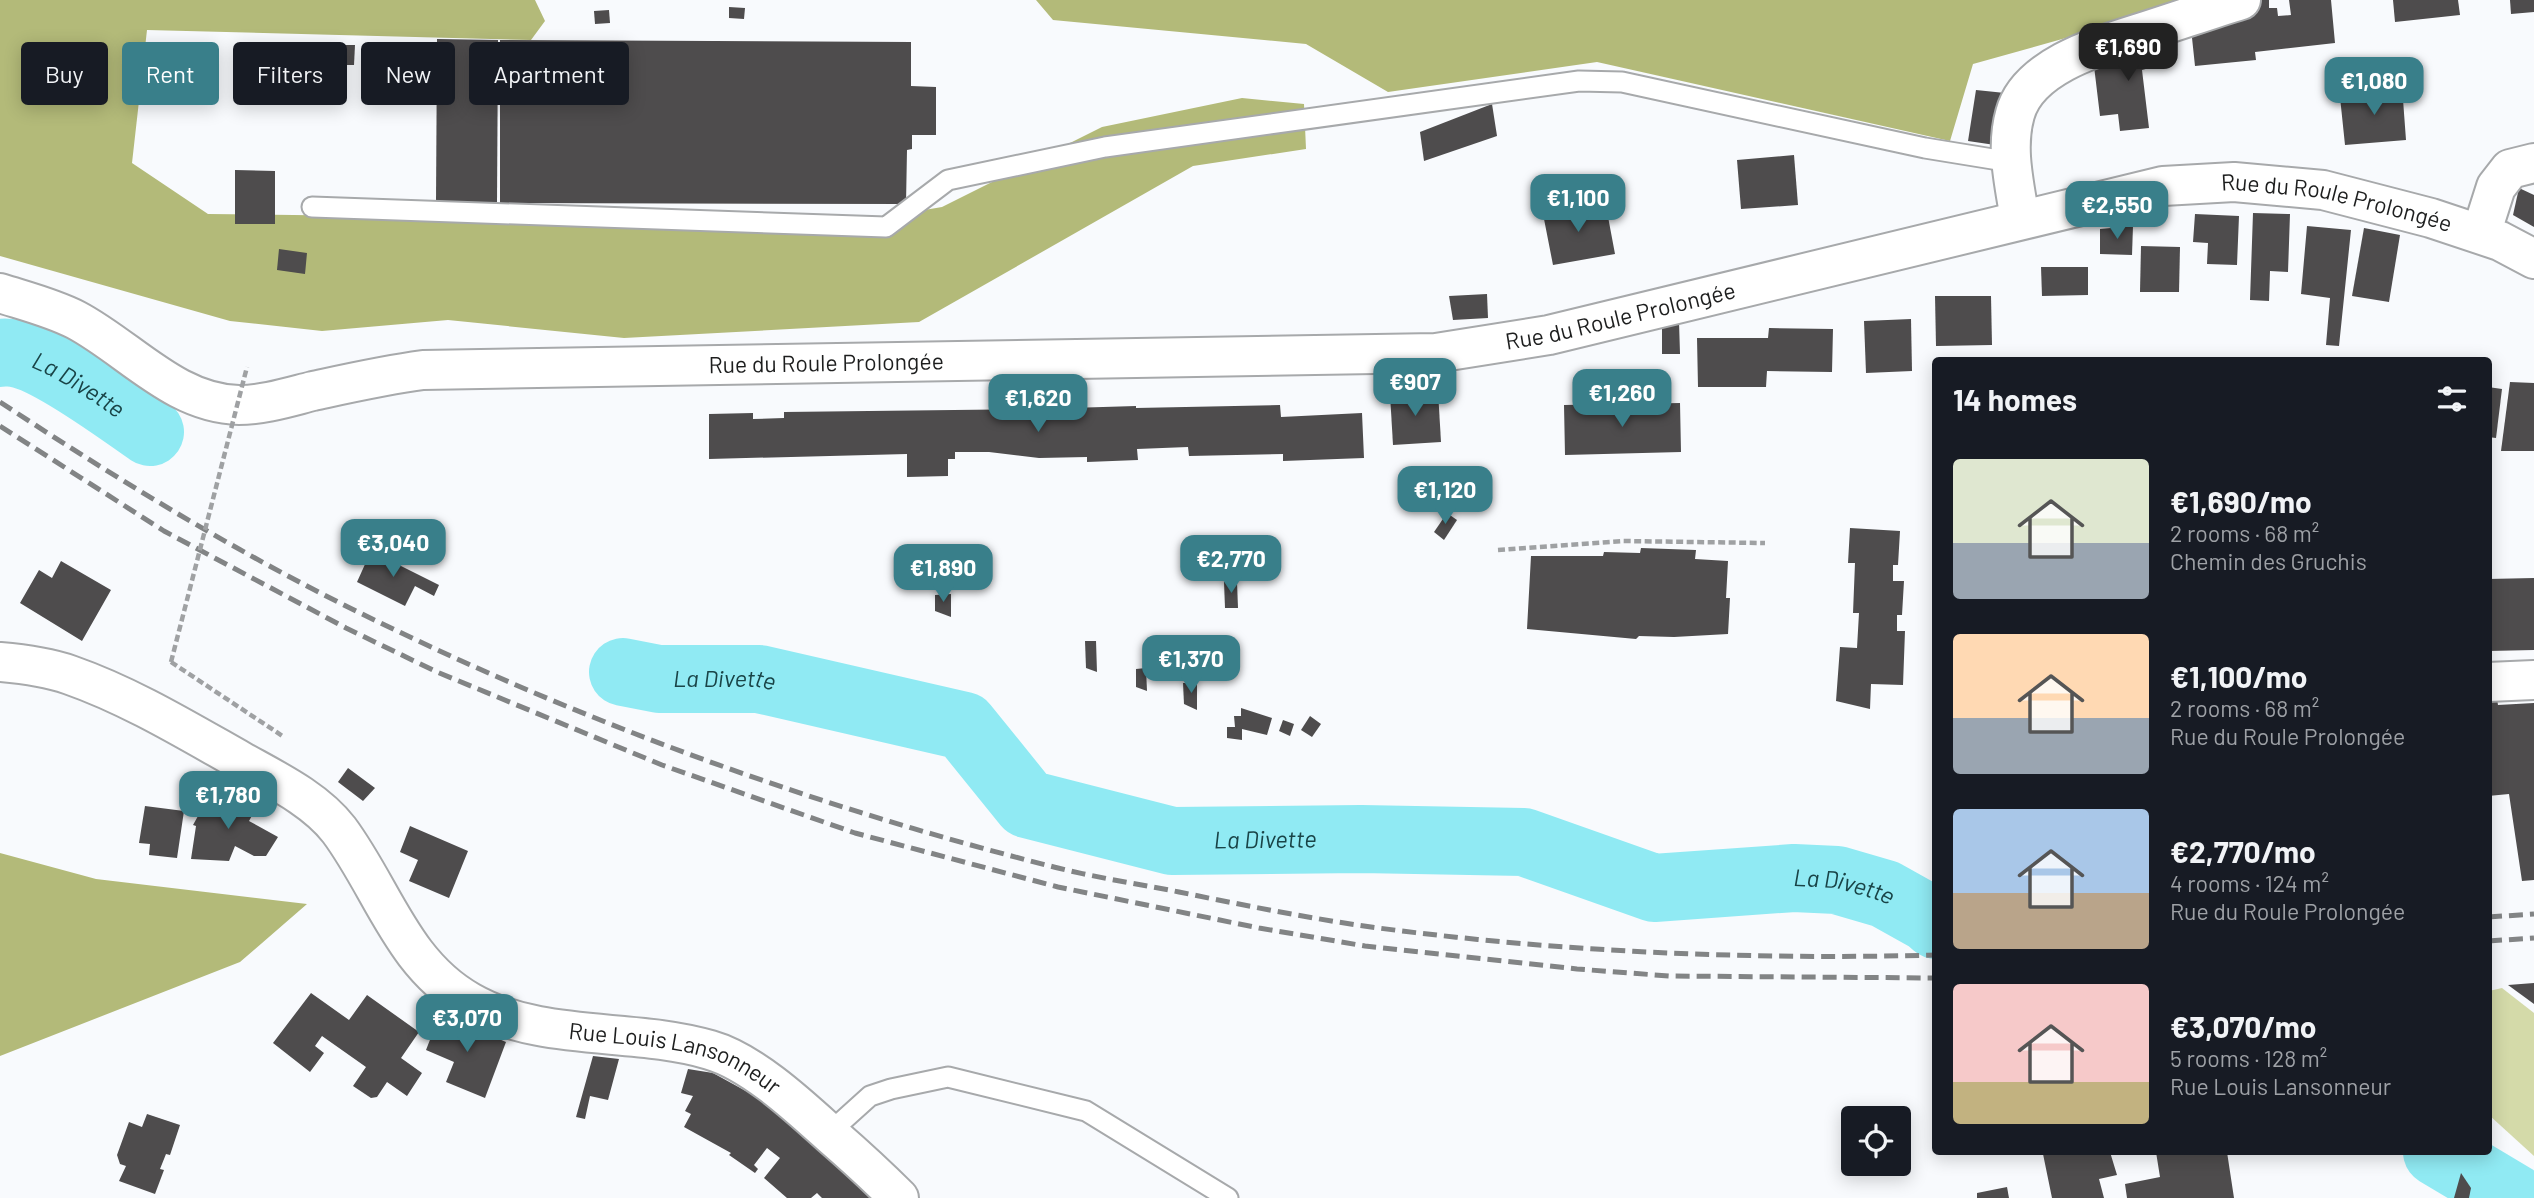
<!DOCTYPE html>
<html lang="en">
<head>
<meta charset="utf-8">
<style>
  body { margin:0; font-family:Barlow,sans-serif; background:#242831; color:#f1f3f6; height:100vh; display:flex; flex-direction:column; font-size:26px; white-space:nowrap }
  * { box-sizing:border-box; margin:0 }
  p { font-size:23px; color:#9ea1a6 }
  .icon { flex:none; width:38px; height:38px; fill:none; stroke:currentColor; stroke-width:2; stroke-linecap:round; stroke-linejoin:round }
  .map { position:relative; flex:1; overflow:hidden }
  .sheet { position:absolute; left:1932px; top:357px; width:560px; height:798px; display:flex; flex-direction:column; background:#171b24; border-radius:7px; box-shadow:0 4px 18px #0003 }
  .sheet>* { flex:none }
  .hud { position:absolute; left:21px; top:42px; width:665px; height:63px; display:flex; gap:14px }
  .fabs { position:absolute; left:1841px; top:1106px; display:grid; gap:14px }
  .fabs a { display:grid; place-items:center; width:70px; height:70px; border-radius:7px; background:#171b24; box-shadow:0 4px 18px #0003; font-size:35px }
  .price { position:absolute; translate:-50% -60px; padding:0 16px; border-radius:14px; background:#397f8a; color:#fff; font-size:23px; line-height:46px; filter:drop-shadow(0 2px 4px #0008) }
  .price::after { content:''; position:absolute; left:50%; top:42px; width:21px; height:16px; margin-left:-10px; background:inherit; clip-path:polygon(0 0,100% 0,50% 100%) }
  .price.active { background:#222; color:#fff }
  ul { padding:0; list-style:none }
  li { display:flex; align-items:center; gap:21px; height:175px; padding:0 21px }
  li span { display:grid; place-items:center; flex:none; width:196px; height:140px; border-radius:7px; color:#555 }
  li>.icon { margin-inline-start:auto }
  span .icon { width:84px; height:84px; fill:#fffc; stroke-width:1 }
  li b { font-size:30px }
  h2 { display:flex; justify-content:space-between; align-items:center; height:84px; padding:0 21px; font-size:30px }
  .chip { padding:0 24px; border-radius:7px; background:#171b24; box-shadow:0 4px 18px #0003; font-size:24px; line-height:63px }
  .chip.active { background:#397f8a; color:#fff }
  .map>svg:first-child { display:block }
</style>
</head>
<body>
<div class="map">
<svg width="2534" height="1198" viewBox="0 0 2534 1198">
  <rect width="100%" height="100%" fill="#f8fafd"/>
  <polygon fill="#d4daa9" points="2502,988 2534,1013 2534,1156 2489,1115 2489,991"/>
  <g fill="#b3ba79">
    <polygon points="0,0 535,0 545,21 531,40 147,30 132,163 208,214 854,222 942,207 1102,127 1242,98 1304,104 1306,149 1193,166 919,322 624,338 448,320 322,331 230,321 0,256"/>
    <polygon points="1036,0 2201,0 1973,64 1950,141 1597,62 1388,92 1306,44 1053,20"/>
    <polygon points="0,853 96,879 307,904 240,962 0,1056"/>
  </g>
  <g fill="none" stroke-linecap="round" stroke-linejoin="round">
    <g stroke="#90eaf3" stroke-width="68">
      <path id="s1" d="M0,353C36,347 119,411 150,432"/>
      <path id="s2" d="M623,672L659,679H759L964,726L1027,804L1172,841L1361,839L1524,842L1654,888L1794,878L1837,880L1885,894L1928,918L1936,925"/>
      <polyline points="2437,1152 2514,1198"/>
    </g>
  </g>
  <g fill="#4e4c4d">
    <polygon points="2254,0 2269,0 2269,8 2277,8 2278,16 2291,15 2289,0 2331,0 2335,43 2255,52 2256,60 2195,66 2190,19"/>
    <polygon points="2393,0 2458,0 2460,15 2395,22"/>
    <polygon points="2510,0 2534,0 2534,12 2511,14"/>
    <polygon points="729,7 745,8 744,19 729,18"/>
    <polygon points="609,10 610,23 595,24 594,11"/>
    <polygon points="2158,32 2164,64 2142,70 2149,128 2120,131 2118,114 2100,116 2094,66"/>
    <polygon points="437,39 498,40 497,202 436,202"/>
    <polygon points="500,40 911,42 911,86 936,87 936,135 912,135 912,149 907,150 906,204 500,203"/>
    <polygon points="326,45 355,45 354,65 326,65"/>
    <rect x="163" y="52" width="39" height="13"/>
    <polygon points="2402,86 2406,140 2345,145 2340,97 2378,93 2377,88"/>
    <polygon points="1976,90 2005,93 1995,145 1968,141"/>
    <polygon points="1492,104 1497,136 1424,161 1420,132"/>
    <polygon points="1794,155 1798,205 1741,209 1737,160"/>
    <polygon points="235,170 275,171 275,224 235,224"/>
    <polygon points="2519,188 2534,195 2534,227 2513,215"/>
    <polygon points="1565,201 1567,214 1606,206 1615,254 1553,265 1544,219 1547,219 1544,205"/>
    <polygon points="2253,213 2290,214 2288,272 2270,271 2269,301 2250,300"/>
    <polygon points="2195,214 2239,216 2237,265 2207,264 2208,243 2193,242"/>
    <polygon points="2133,226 2132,255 2100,254 2100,229"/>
    <polygon points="2307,226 2351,230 2339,346 2326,345 2330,298 2301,294"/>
    <polygon points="2364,228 2400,235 2389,302 2352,296"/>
    <polygon points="2141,246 2180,247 2179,292 2140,292"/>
    <polygon points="279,249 307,253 305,274 277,270"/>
    <polygon points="2041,267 2088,267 2088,295 2042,296"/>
    <polygon points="1487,294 1488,318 1453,320 1449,296"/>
    <polygon points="1935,296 1991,296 1992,345 1936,346"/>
    <polygon points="1911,319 1912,371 1866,373 1864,321"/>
    <polygon points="1679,322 1680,354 1662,354 1662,326"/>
    <polygon points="1769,328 1833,329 1832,372 1767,371 1766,387 1698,387 1697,338 1768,338"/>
    <polygon points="2510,382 2534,383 2534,451 2501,451"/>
    <polygon points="2488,387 2502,389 2496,438 2488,437"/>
    <polygon points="1438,391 1441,442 1393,445 1390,394"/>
    <polygon points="1680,403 1681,452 1565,455 1564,405 1615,404 1615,408 1627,408 1627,404"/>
    <polygon points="1280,405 1281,417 1362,413 1364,458 1283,461 1283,454 1189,456 1188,447 1137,449 1138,460 1087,462 1087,457 1039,458 989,452 955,452 955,459 948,459 948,476 907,477 907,454 709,459 709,414 753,413 753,419 784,418 784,412 1037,409 1136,406 1136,408"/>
    <polygon points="1447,513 1457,520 1444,540 1434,532"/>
    <polygon points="1850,528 1900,531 1898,565 1893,565 1893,581 1904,581 1902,615 1897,615 1897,631 1905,631 1903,685 1871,684 1870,709 1836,701 1840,647 1857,648 1859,613 1853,613 1855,563 1848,563"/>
    <polygon points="1641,548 1696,550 1695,559 1728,561 1726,598 1730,598 1728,634 1674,637 1639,636 1636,639 1527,629 1531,556 1603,556 1604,552 1640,553"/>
    <polygon points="371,551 439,585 434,596 415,586 405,606 357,582"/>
    <polygon points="61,561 111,590 82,641 20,603 39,570 52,578"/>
    <polygon points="2534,578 2534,650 2488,651 2488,579"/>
    <polygon points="1224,582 1237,582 1238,608 1225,608"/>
    <polygon points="951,594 951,617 935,611 935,595"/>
    <polygon points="1085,641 1096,641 1097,672 1086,668"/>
    <polygon points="1146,668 1147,691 1136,687 1136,669"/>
    <polygon points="1183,683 1197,683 1197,710 1184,704"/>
    <polygon points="2488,699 2497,699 2498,705 2534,703 2534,880 2522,881 2509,794 2488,796"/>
    <polygon points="1241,708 1272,718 1267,735 1242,729 1242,740 1227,738 1227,727 1235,727 1234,716 1241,716"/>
    <polygon points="1310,716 1321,724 1312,737 1301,730"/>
    <polygon points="1283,720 1294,724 1290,736 1279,731"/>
    <polygon points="348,768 375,788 363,801 338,782"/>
    <polygon points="213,789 254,812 249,821 278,837 266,856 254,856 235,846 229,861 191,859 196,826 193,825"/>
    <polygon points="145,806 184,811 177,858 149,855 150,844 139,843"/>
    <polygon points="410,826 468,851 449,898 409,881 418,860 400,852"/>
    <polygon points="2534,983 2534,1004 2508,985"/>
    <polygon points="311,993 349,1020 367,995 419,1032 401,1058 422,1073 407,1096 387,1082 377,1097 371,1098 353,1086 366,1067 322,1036 315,1046 324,1053 310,1072 273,1043"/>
    <polygon points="440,1014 506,1042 485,1098 446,1082 454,1062 426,1050"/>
    <polygon points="593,1056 619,1059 608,1100 590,1096 585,1119 576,1117"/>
    <polygon points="688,1069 713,1073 766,1102 838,1164 871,1198 822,1198 817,1193 811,1198 787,1198 764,1178 780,1158 767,1148 754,1165 758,1169 755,1173 729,1155 731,1153 684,1127 691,1114 685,1111 693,1096 681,1093"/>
    <polygon points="147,1114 180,1125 170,1155 166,1154 160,1169 164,1170 155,1194 119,1181 126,1166 120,1164 117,1155 129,1122 142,1127"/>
    <polygon points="2057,1152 2110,1152 2117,1175 2099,1179 2104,1198 2052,1198 2043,1154"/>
    <polygon points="2156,1152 2227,1152 2234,1198 2127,1198 2125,1184 2160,1177"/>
    <polygon points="2461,1173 2471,1188 2469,1198 2454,1198"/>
    <polygon points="2007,1187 2009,1198 1977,1198 1977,1193"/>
  </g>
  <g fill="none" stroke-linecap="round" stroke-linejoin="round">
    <defs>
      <g id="lane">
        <polyline points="312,207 886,227 948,180 1105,147 1579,81 1622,82 1925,148 2011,162"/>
        <polyline points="829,1133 870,1096 891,1089 948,1077 1086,1111 1228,1198"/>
      </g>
      <g id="street">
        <path d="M2020,220C2015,186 2005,149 2015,114C2029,62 2110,43 2155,28C2183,19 2212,9 2241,0"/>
        <polyline points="2481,234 2496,187 2510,169 2534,163"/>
        <path id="s3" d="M0,293C25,301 53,308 76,320C129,348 175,404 239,405C264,405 289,397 313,391C350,383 385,375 423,370L1436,353L1549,335L2163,186L2234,182L2323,190L2431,218L2500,241L2534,259"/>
        <polyline points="2488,682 2534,680"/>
      </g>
      <g id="secondary">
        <path id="s4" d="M0,662C24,664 47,667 70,675C130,696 186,730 241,761C275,780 315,799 339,830C383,889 402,964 470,1002C542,1043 632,1027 710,1050C752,1062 799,1106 831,1135C854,1155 877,1176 899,1198"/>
      </g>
    </defs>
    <use href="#lane" stroke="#a7a9ab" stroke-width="23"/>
    <use href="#street" stroke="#a7a9ab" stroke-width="42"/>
    <use href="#secondary" stroke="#a7a9ab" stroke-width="42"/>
    <g stroke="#9fa1a3" stroke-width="4.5" stroke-dasharray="7 3.5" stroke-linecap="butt">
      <polyline points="1498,550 1622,541 1765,543"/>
      <polyline points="171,662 284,737"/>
    </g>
    <use href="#lane" stroke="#fff" stroke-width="19"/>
    <use href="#street" stroke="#fff" stroke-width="38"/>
    <use href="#secondary" stroke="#fff" stroke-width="38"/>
    <g stroke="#828485" stroke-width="5" stroke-dasharray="14 7" stroke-linecap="butt">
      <path d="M0,402C114,477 231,549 354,610C578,721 815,807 1058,868C1098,878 1139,884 1179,892C1243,905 1307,918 1371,927C1558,952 1747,960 1936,955"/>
      <polyline points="0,426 164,531 346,628 437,672 662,765 855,833 1058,887 1259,928 1365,946 1577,969 1669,976 1936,978"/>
      <polyline points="2488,917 2534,914"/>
      <polyline points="2488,941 2534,938"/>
    </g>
    <polyline stroke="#9fa1a3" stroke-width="4.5" stroke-dasharray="7 3.5" stroke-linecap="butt" points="171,662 247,367"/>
  </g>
  <g text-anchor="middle" stroke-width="7" stroke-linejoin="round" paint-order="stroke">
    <g font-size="23" fill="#1d1e1e" stroke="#fff">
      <text dy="8" stroke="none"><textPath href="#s3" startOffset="2390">Rue du Roule Prolongée</textPath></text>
      <text dy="8" stroke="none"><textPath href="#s3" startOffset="1656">Rue du Roule Prolongée</textPath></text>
      <text dy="8" stroke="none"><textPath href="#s3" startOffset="858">Rue du Roule Prolongée</textPath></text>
      <text dy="8" stroke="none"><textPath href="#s4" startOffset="817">Rue Louis Lansonneur</textPath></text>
    </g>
    <g font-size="24" font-style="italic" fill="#194447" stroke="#fff">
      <text dy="8" stroke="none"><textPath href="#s1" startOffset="86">La Divette</textPath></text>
      <text dy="8" stroke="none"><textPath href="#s2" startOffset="102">La Divette</textPath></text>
      <text dy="8" stroke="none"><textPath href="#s2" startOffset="690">La Divette</textPath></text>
      <text dy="8" stroke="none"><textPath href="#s2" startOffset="1278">La Divette</textPath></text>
    </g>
  </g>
</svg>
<div class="fabs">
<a><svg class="icon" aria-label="locate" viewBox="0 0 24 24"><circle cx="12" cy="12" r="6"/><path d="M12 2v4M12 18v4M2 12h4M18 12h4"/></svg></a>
</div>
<b class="price active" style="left:2128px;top:83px">€1,690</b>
<b class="price" style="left:2374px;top:117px">€1,080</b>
<b class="price" style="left:1578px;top:234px">€1,100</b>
<b class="price" style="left:2117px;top:241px">€2,550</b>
<b class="price" style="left:1415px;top:418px">€907</b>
<b class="price" style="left:1622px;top:429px">€1,260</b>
<b class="price" style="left:1038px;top:434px">€1,620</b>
<b class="price" style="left:1445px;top:526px">€1,120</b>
<b class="price" style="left:393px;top:579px">€3,040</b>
<b class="price" style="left:1231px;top:595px">€2,770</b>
<b class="price" style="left:943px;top:604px">€1,890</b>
<b class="price" style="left:1191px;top:695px">€1,370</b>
<b class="price" style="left:228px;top:831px">€1,780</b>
<b class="price" style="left:467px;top:1054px">€3,070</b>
<div class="hud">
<a class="chip">Buy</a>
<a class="chip active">Rent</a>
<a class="chip">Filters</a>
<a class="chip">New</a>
<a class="chip">Apartment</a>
</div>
<section class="sheet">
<h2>14 homes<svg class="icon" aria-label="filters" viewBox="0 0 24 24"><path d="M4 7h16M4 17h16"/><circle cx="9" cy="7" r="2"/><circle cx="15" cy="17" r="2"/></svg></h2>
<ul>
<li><span style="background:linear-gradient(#dfe7d0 60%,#9aa5b1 0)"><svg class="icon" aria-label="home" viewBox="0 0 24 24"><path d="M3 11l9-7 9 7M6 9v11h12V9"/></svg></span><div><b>€1,690/mo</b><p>2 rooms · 68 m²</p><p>Chemin des Gruchis</p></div></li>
<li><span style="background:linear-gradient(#ffd9b3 60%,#9aa5b1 0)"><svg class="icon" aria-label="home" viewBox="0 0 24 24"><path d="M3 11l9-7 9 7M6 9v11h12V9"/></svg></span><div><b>€1,100/mo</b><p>2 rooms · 68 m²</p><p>Rue du Roule Prolongée</p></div></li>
<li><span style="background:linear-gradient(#a9c7e8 60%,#b9a48a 0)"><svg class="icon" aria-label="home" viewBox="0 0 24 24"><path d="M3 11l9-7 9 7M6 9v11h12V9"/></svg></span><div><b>€2,770/mo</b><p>4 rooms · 124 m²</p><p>Rue du Roule Prolongée</p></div></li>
<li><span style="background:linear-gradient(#f6c9c9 70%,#c2b280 0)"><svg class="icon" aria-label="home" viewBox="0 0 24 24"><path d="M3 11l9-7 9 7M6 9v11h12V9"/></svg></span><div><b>€3,070/mo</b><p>5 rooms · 128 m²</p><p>Rue Louis Lansonneur</p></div></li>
</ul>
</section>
</div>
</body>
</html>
